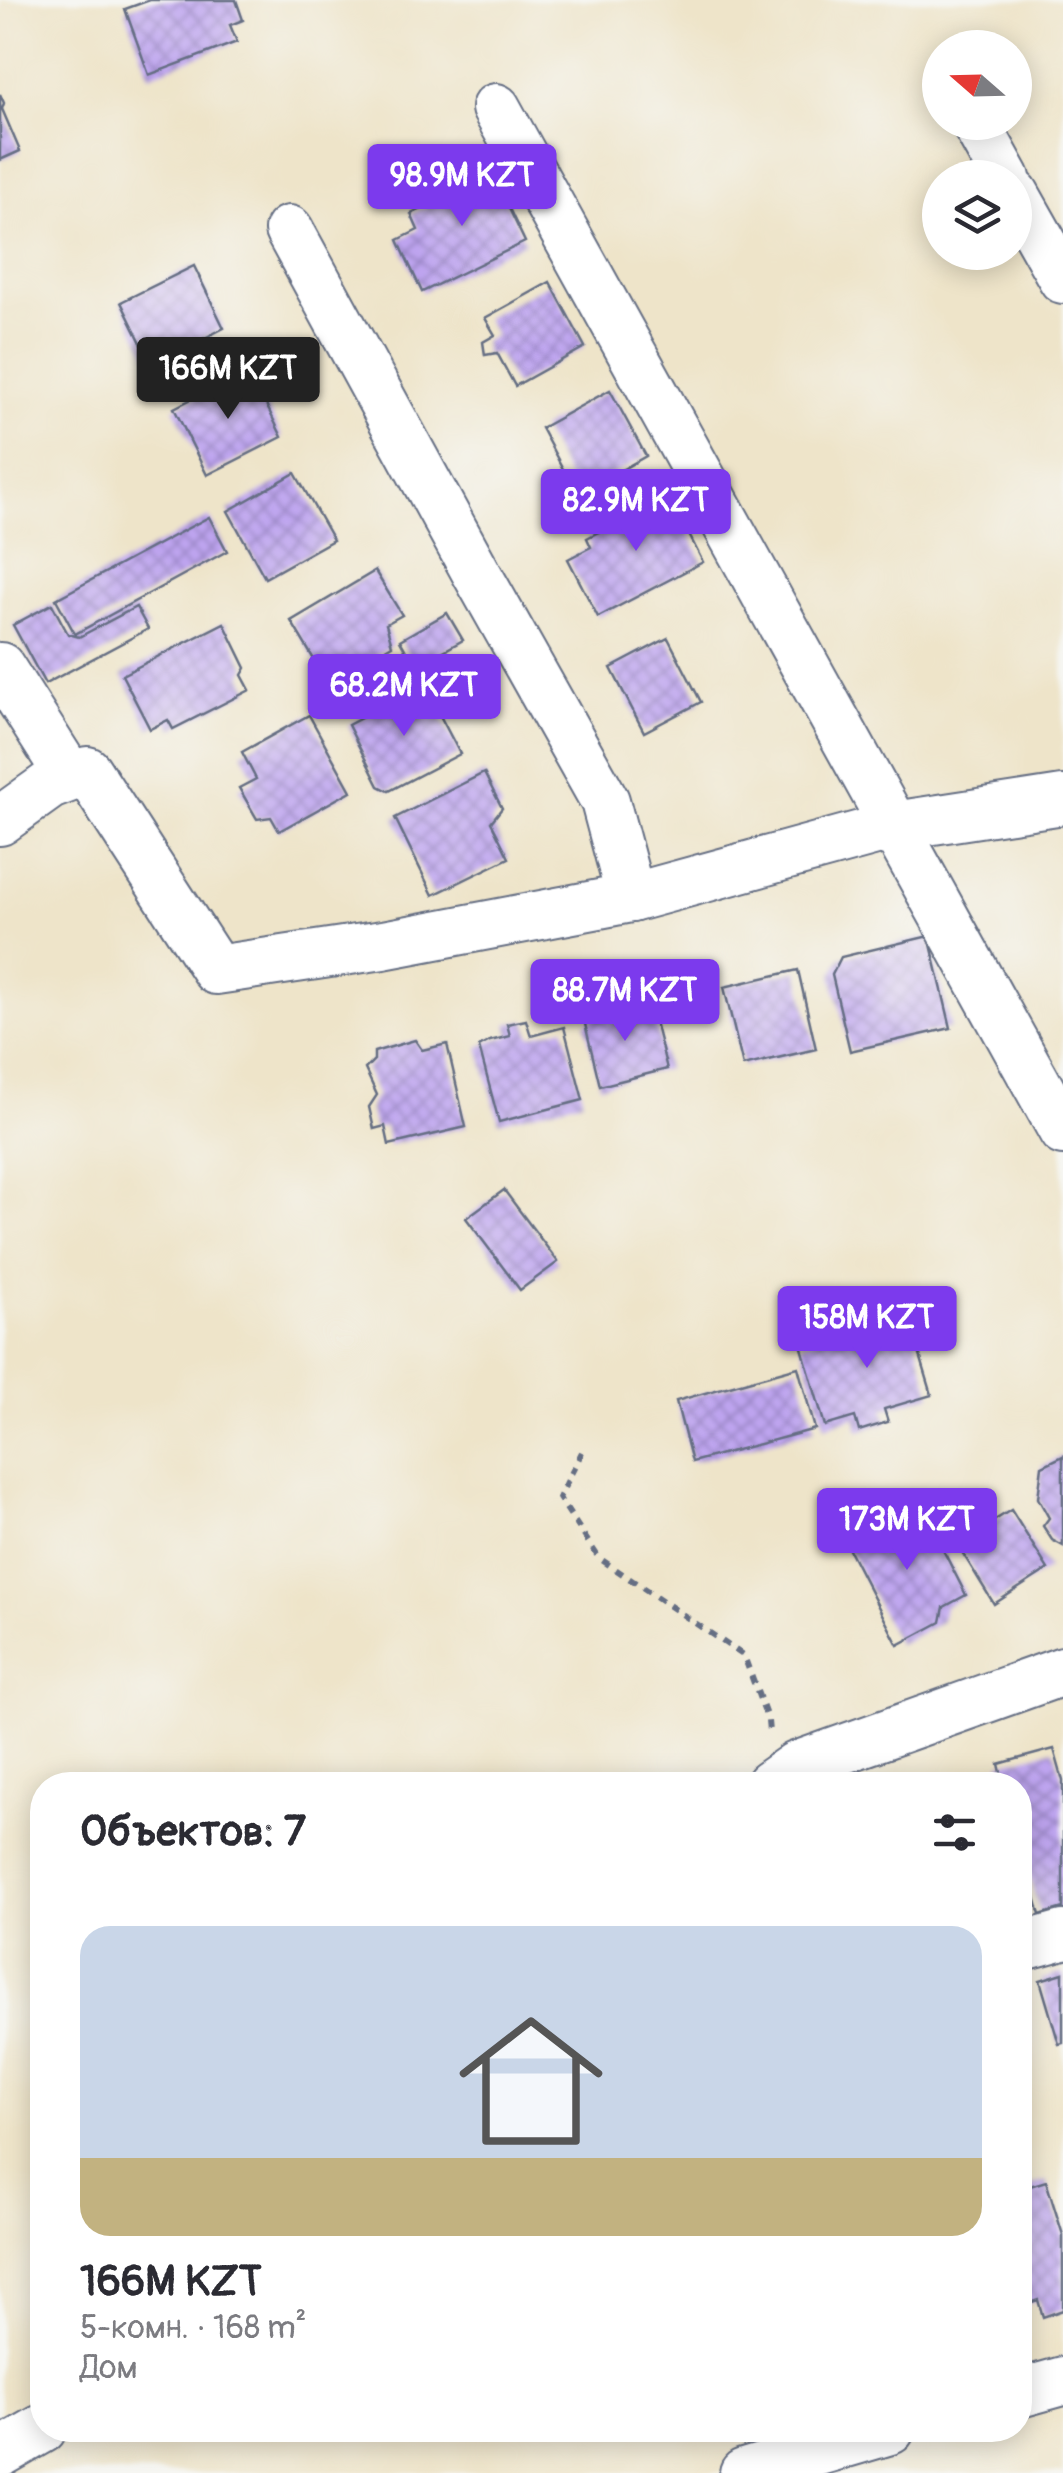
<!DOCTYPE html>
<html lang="ru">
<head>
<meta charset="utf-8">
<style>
  body { margin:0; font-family:Pangolin,sans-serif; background:#f7f7f7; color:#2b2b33; height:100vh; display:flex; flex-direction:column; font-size:38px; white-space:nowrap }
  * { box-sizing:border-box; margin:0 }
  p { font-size:32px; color:#7c7c81 }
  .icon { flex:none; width:55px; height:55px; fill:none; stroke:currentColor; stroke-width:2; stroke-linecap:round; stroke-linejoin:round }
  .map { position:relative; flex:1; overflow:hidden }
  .details { position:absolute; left:30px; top:1772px; width:1002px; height:670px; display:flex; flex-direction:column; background:#fff; border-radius:40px; box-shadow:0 5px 25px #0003 }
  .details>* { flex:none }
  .needle { width:65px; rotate:290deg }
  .controls { position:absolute; left:922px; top:30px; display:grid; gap:20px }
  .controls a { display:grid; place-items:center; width:110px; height:110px; border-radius:50%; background:#fff; box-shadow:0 5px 25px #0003; font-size:50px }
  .price { position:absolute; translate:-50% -85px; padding:0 22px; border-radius:10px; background:#7c3aed; color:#fff; font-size:32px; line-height:65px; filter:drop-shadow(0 2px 5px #0008) }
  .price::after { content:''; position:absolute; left:50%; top:60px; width:30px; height:22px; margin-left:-15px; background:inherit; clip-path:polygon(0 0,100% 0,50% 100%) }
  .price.active { background:#222; color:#fff }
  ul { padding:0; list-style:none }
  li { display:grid; align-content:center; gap:20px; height:530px; padding:0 50px }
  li+li { border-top:2px solid #e1e1e2 }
  li span { display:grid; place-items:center; height:310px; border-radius:30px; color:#555 }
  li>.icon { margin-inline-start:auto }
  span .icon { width:180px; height:180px; fill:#fffc; stroke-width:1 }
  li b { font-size:42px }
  h2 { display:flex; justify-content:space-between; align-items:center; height:120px; padding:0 50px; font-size:42px }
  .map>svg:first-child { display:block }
</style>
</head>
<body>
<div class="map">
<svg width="1063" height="2473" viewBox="0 0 1063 2473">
  <defs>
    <pattern id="building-cross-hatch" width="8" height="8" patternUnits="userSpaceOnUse" patternTransform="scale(2.5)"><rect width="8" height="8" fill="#bea4ef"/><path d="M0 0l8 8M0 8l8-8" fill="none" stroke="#9a86c5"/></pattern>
  </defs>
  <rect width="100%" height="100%" fill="#f6f6f2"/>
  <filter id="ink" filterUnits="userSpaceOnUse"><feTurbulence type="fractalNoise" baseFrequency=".01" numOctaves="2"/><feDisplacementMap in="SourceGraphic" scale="20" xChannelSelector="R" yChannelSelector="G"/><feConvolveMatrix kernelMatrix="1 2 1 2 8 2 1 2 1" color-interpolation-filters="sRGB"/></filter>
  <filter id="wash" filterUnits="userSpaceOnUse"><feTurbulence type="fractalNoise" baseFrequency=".0048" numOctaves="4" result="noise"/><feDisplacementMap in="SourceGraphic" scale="40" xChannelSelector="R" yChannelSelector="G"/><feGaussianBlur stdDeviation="2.25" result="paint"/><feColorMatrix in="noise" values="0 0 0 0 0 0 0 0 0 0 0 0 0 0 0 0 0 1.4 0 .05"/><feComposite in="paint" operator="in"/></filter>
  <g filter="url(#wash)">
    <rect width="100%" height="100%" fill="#eee4c9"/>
    <g id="blocks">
      <g fill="url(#building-cross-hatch)">
        <polygon points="150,0 236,0 243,20 230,25 237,42 149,75 125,9"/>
        <polygon points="0,94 4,103 2,109 20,151 0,160"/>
        <polygon points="488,150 500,163 493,175 525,242 422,292 398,240 418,230 411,214 472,185 470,165"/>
        <polygon points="194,266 224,328 152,365 121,302"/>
        <polygon points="550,282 585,347 515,386 497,353 485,355 483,342 495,335 485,318"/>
        <polygon points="249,370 282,437 207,475 174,408"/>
        <polygon points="610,390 646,456 577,495 541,428"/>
        <polygon points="295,473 333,540 265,578 228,511"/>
        <polygon points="661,480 703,562 598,617 568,559 591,547 587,538 653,504 645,489"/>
        <polygon points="209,517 227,551 75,634 56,599"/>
        <polygon points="375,571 402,615 386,624 392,645 328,683 291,621"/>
        <polygon points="52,604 68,634 79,637 136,607 148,629 45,684 13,625"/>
        <polygon points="447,613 463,640 415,667 400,640"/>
        <polygon points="224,623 246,668 242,675 250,690 173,729 168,720 150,729 122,675"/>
        <polygon points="668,638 701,702 644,732 611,668"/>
        <polygon points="424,685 460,754 389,791 379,786 348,725"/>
        <polygon points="309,715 351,791 279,831 271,817 257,819 239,788 256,779 242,752"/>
        <polygon points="484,773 502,808 491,822 509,858 433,895 395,818"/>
        <polygon points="929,936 951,1028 850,1051 832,975 841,957"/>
        <polygon points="798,970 816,1049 743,1066 724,987"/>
        <polygon points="650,1002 667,1069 600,1086 585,1024 598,1015"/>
        <polygon points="526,1020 531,1036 564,1027 583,1100 499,1122 479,1047 490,1041 510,1036 507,1024"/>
        <polygon points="415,1040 422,1050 447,1044 466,1127 389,1145 385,1126 374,1129 369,1107 377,1095 365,1069 374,1060 374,1052"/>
        <polygon points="504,1190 558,1262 520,1290 466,1218"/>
        <polygon points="907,1312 932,1395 884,1409 888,1422 859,1431 855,1417 825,1426 801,1344"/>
        <polygon points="798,1367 815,1429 692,1462 676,1401"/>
        <polygon points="1063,1456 1063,1546 1052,1540 1043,1526 1049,1518 1038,1498 1042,1466"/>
        <polygon points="919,1503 966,1595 944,1607 941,1622 898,1645 845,1542"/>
        <polygon points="1011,1510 1048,1569 994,1604 957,1544"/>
        <polygon points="1054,1749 1063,1781 1063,1908 1040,1915 1020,1842 1020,1785 1004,1785 999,1764"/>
        <polygon points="1063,1973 1063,2043 1059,2044 1040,1980"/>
        <polygon points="1046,2181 1063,2235 1063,2310 1043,2317 1038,2300 1020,2306 1020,2189"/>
      </g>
    </g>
  </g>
  <g filter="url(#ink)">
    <use href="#blocks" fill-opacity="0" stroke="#656e83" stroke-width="2.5"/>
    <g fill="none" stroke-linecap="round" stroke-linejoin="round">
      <defs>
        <g id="minor">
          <polyline points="496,108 1063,1131"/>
          <polyline points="975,122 1006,178"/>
          <polyline points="1015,194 1063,279"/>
          <polyline points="0,667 70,777"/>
          <polyline points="0,821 50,785 87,771 216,970 383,945 631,898 605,801 477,574 289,230"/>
          <polyline points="631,898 894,826 1063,800"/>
          <polyline points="769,1785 796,1766 1063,1671"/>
          <polyline points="1020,1947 1063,1935"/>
          <polyline points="1020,2393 1063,2381"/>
          <polyline points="0,2453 42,2429"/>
          <polyline points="744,2473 890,2430"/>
        </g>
      </defs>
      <use href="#minor" stroke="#656e83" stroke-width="52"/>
      <polyline stroke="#656e83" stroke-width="6" stroke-dasharray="8 8" stroke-linecap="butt" points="582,1452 559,1498 599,1558 744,1656 768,1721 769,1732"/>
      <use href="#minor" stroke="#fff" stroke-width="48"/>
    </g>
  </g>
</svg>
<div class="controls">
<a><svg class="needle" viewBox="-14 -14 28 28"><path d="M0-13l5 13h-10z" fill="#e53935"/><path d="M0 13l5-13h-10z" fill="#7c7c81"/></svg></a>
<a><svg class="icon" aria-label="layers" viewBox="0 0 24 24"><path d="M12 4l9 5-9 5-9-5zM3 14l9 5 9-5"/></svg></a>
</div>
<b class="price" style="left:462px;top:229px">98.9M KZT</b>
<b class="price active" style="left:228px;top:422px">166M KZT</b>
<b class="price" style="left:636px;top:554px">82.9M KZT</b>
<b class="price" style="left:404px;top:739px">68.2M KZT</b>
<b class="price" style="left:625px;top:1044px">88.7M KZT</b>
<b class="price" style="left:867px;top:1371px">158M KZT</b>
<b class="price" style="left:907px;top:1573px">173M KZT</b>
<section class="details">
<h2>Объектов: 7<svg class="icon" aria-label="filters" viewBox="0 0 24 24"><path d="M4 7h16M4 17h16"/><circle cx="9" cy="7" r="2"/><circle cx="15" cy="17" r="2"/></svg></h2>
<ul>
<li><span style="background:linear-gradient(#c9d6e8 75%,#c2b280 0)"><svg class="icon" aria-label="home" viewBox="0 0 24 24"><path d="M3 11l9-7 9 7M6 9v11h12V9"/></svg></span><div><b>166M KZT</b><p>5-комн. · 168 m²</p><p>Дом</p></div></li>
</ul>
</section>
</div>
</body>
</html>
